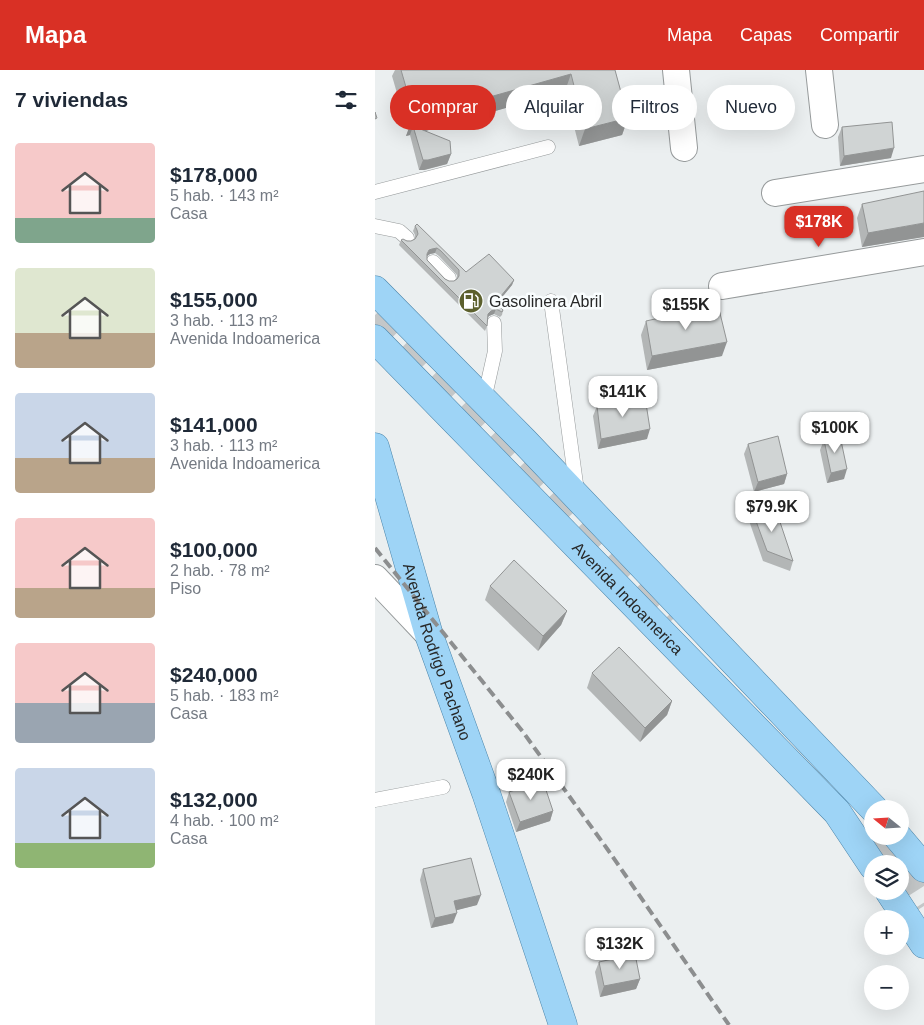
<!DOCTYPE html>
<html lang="es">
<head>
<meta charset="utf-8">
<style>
  body { margin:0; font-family:Arial,sans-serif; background:#f2f2f3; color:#1f2937; height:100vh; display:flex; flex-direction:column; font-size:19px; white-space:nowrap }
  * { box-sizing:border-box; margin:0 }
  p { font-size:16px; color:#747a83 }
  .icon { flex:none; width:28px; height:28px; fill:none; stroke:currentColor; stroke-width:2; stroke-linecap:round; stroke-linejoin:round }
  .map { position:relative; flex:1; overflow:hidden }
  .sheet { display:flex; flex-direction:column; background:#fff; width:375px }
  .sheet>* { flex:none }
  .guide { position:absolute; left:15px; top:15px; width:459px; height:45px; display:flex; gap:10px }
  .needle { width:32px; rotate:288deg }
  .controls { position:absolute; left:489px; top:730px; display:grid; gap:10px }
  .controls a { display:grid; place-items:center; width:45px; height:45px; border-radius:50%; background:#fff; box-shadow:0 5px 20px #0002; font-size:25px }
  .price { position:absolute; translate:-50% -42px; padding:0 11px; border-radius:10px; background:#fff; color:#222; font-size:16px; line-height:32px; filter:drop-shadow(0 1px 2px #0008) }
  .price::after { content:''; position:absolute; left:50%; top:30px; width:15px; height:11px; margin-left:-8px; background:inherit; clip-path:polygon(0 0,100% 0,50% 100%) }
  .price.active { background:#d93025; color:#fff }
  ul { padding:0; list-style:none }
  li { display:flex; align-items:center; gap:15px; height:125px; padding:0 15px }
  li span { display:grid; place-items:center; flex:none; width:140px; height:100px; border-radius:5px; color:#555 }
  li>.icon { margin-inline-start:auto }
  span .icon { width:60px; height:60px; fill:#fffc; stroke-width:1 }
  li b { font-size:21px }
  h2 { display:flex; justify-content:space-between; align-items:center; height:60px; padding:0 15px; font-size:21px }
  .pill { padding:0 18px; border-radius:22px; background:#fff; box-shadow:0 5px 20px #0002; font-size:18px; line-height:45px }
  .pill.active { background:#d93025; color:#fff }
  header { display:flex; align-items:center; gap:30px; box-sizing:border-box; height:70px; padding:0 25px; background:#d93025; color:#fff }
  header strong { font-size:24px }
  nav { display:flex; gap:28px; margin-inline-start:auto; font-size:18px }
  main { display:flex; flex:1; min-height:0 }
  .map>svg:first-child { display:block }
</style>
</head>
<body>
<header>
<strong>Mapa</strong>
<nav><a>Mapa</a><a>Capas</a><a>Compartir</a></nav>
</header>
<main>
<section class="sheet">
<h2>7 viviendas<svg class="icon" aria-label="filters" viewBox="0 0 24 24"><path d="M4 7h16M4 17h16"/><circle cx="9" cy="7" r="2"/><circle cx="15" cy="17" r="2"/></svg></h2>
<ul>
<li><span style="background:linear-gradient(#f6c9c9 75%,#7fa58c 0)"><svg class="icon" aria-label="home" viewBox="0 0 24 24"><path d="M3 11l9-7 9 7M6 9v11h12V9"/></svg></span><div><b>$178,000</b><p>5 hab. · 143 m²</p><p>Casa</p></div></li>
<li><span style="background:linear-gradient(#dfe7d0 65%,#b9a48a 0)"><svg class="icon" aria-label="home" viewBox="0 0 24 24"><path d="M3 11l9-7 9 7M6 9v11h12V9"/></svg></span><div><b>$155,000</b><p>3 hab. · 113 m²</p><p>Avenida Indoamerica</p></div></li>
<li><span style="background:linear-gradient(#c9d6e8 65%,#b9a48a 0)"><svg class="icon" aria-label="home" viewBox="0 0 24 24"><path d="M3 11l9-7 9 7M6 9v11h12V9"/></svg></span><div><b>$141,000</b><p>3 hab. · 113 m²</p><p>Avenida Indoamerica</p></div></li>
<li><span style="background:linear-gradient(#f6c9c9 70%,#b9a48a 0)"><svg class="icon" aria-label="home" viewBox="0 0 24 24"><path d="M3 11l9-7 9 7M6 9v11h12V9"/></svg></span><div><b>$100,000</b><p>2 hab. · 78 m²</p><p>Piso</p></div></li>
<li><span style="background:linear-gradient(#f6c9c9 60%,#9aa5b1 0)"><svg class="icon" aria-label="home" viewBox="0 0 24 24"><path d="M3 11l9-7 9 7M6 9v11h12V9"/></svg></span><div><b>$240,000</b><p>5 hab. · 183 m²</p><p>Casa</p></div></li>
<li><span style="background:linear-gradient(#c9d6e8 75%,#8fb573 0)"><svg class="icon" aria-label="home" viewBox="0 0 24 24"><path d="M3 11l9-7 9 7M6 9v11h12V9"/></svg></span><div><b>$132,000</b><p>4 hab. · 100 m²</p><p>Casa</p></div></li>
</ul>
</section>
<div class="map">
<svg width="549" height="955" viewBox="0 0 549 955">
  <rect width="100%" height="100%" fill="#ebeff0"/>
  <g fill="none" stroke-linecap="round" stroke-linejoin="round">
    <g stroke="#c4c7c8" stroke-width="28" stroke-dasharray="28 14" stroke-linecap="butt">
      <polyline points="0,245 295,552"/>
      <polyline points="506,766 523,794"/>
      <polyline points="525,798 549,836"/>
    </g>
    <defs>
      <g id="lane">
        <polyline points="0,122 173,77"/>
        <polyline points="0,156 24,161 32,168"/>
        <polyline points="58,192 74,208"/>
        <polyline points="176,231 202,421"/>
        <polyline points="109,330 120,281 119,253"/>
        <polyline points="0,730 68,717"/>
      </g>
      <g id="street">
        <polyline points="301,0 309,78"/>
        <polyline points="444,0 450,55"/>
        <polyline points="400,123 549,99"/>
        <polyline points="347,216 549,182"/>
        <polyline points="0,508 54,565"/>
      </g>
      <g id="primary">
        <polyline points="0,220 149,371 499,739"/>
        <path id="s1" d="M0,269L462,742L498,796"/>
        <path id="s2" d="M0,377L54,565L111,723L188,955"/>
        <polyline points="522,766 549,798"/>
        <polyline points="514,821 549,874"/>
      </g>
    </defs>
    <use href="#lane" stroke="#969a9b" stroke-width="15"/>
    <use href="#street" stroke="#969a9b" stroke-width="28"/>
    <use href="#primary" stroke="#4b85aa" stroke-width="29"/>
    <use href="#lane" stroke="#fff" stroke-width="14"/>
    <use href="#street" stroke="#fff" stroke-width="26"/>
    <use href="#primary" stroke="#9ed4f6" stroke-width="28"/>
    <polyline stroke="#8c8e8f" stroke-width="4" stroke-dasharray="10 5" stroke-linecap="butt" points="0,478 148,662 233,780 354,955"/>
  </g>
  <g fill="#b3b6b6" fill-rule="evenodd">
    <polygon points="20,0 240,0 253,48 247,65 204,76 190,21 50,61 76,84 72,94 49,100 44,100 35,65 31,66 42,42 29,47 17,6"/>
    <polygon points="467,57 516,88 465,96 463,67"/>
    <polygon points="487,134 547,167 487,177 482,148"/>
    <path d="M40,156L91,202L139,210L137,215L122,233L128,240L127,245L125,247L119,244L114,246L113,247L112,256L110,261L24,175L26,170L36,171L40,169V165L38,161ZM60,183L64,186L82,205V208L79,211H74L70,209L52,190V186L55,184Z"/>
    <polygon points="271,251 347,286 272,300 266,265"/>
    <polygon points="222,336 272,369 223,379 218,346"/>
    <polygon points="449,370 469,409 452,413 445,380"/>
    <polygon points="373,374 412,404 409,414 379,422 369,384"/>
    <polygon points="374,432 418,491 415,501 388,491 371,442"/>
    <polygon points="115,516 192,541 186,555 163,581 110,530"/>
    <polygon points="217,603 297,631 292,645 265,672 212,618"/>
    <polygon points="134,722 178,741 175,751 141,762 131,732"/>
    <polygon points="48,799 102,835 81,840 78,853 56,858 45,810"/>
    <polygon points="224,892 265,909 261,919 225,927 220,902"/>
  </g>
  <g fill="#929494">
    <polygon points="196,4 190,21 40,64 38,56 35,65 31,66 37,49"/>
    <polygon points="55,23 49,40 29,47 35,31"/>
    <polygon points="253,48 247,65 204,76 210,59"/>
    <polygon points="519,78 516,88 465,96 469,86"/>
    <polygon points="76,84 72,94 49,100 44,100 48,90"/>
    <polygon points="549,153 549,167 487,177 493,163"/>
    <polygon points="62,178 60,183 55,184 52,186 50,189 54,180 57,179"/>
    <polygon points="139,210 137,215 119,237 121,232"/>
    <polygon points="121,239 119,244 114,246 111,249 113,244 116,241"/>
    <polygon points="352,272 347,286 272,300 277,286"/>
    <polygon points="275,359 272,369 223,379 226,369"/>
    <polygon points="472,399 469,409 452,413 456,403"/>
    <polygon points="412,404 409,414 379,422 383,412"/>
    <polygon points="192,541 186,555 163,581 168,566"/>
    <polygon points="297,631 292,645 265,672 270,658"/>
    <polygon points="178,741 175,751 141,762 145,752"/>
    <polygon points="106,825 102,835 75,842 79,831"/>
    <polygon points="82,843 78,853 56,858 60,848"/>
    <polygon points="265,909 261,919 225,927 229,916"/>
  </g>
  <g fill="#d0d4d4" stroke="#929494" fill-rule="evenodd">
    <polygon points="26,0 240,0 253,48 210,59 196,4 37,49 55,23 35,31"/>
    <polygon points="0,42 2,48 0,49"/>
    <polygon points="517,52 519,78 469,86 467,57"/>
    <polygon points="38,56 75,71 76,84 53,90 48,90"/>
    <polygon points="549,121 549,153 493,163 487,134"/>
    <path d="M42,154L91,202L114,184L139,210L121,232L128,240L127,242L121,239L116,241L113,244L112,256L26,170L28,169L32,171H36L40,169L43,164L42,160L40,156ZM62,178L66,181L84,200V206L82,209L79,211H74L70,209L52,190V184L54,180L57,179Z"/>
    <polygon points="343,235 352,272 277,286 271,251"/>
    <polygon points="270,327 275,359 226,369 222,336"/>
    <polygon points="403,366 412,404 383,412 373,374"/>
    <polygon points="465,366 472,399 456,403 449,370"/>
    <polygon points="374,432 404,449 418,491 392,481"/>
    <polygon points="139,490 192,541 168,566 115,516"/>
    <polygon points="244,577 297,631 270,658 217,603"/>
    <polygon points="168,711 178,741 145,752 134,722"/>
    <polygon points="96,788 106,825 79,831 82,843 60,848 48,799"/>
    <polygon points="260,884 265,909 229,916 224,892"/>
  </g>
  <defs>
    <symbol id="fuel-disc" viewBox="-11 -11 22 22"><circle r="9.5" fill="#5c602d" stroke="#f9fdfe"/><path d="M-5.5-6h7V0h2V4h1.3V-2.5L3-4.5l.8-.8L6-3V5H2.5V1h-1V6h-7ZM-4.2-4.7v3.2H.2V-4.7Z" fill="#fff"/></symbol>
  </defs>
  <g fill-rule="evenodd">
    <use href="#fuel-disc" x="82" y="217" width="28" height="28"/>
  </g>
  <g text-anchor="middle" stroke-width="5" stroke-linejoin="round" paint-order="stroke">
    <g font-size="16" fill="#272828" stroke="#f9fdfe" text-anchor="start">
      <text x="114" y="237">Gasolinera Abril</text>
    </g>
    <g font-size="16" fill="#272828" stroke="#f9fdfe">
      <text dy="6" stroke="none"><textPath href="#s1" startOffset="362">Avenida Indoamerica</textPath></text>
      <text dy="6" stroke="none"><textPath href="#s2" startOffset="214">Avenida Rodrigo Pachano</textPath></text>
    </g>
  </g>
</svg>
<div class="controls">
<a><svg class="needle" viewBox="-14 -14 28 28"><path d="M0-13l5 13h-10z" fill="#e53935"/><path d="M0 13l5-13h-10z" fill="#747a83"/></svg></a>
<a><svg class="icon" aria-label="layers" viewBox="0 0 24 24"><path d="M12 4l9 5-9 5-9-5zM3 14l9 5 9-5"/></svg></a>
<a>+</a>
<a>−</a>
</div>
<b class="price active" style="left:444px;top:178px">$178K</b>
<b class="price" style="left:311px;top:261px">$155K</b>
<b class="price" style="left:248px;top:348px">$141K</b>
<b class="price" style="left:460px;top:384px">$100K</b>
<b class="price" style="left:397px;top:463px">$79.9K</b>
<b class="price" style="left:156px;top:731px">$240K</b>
<b class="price" style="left:245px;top:900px">$132K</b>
<div class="guide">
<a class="pill active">Comprar</a>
<a class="pill">Alquilar</a>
<a class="pill">Filtros</a>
<a class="pill">Nuevo</a>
</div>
</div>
</main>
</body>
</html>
